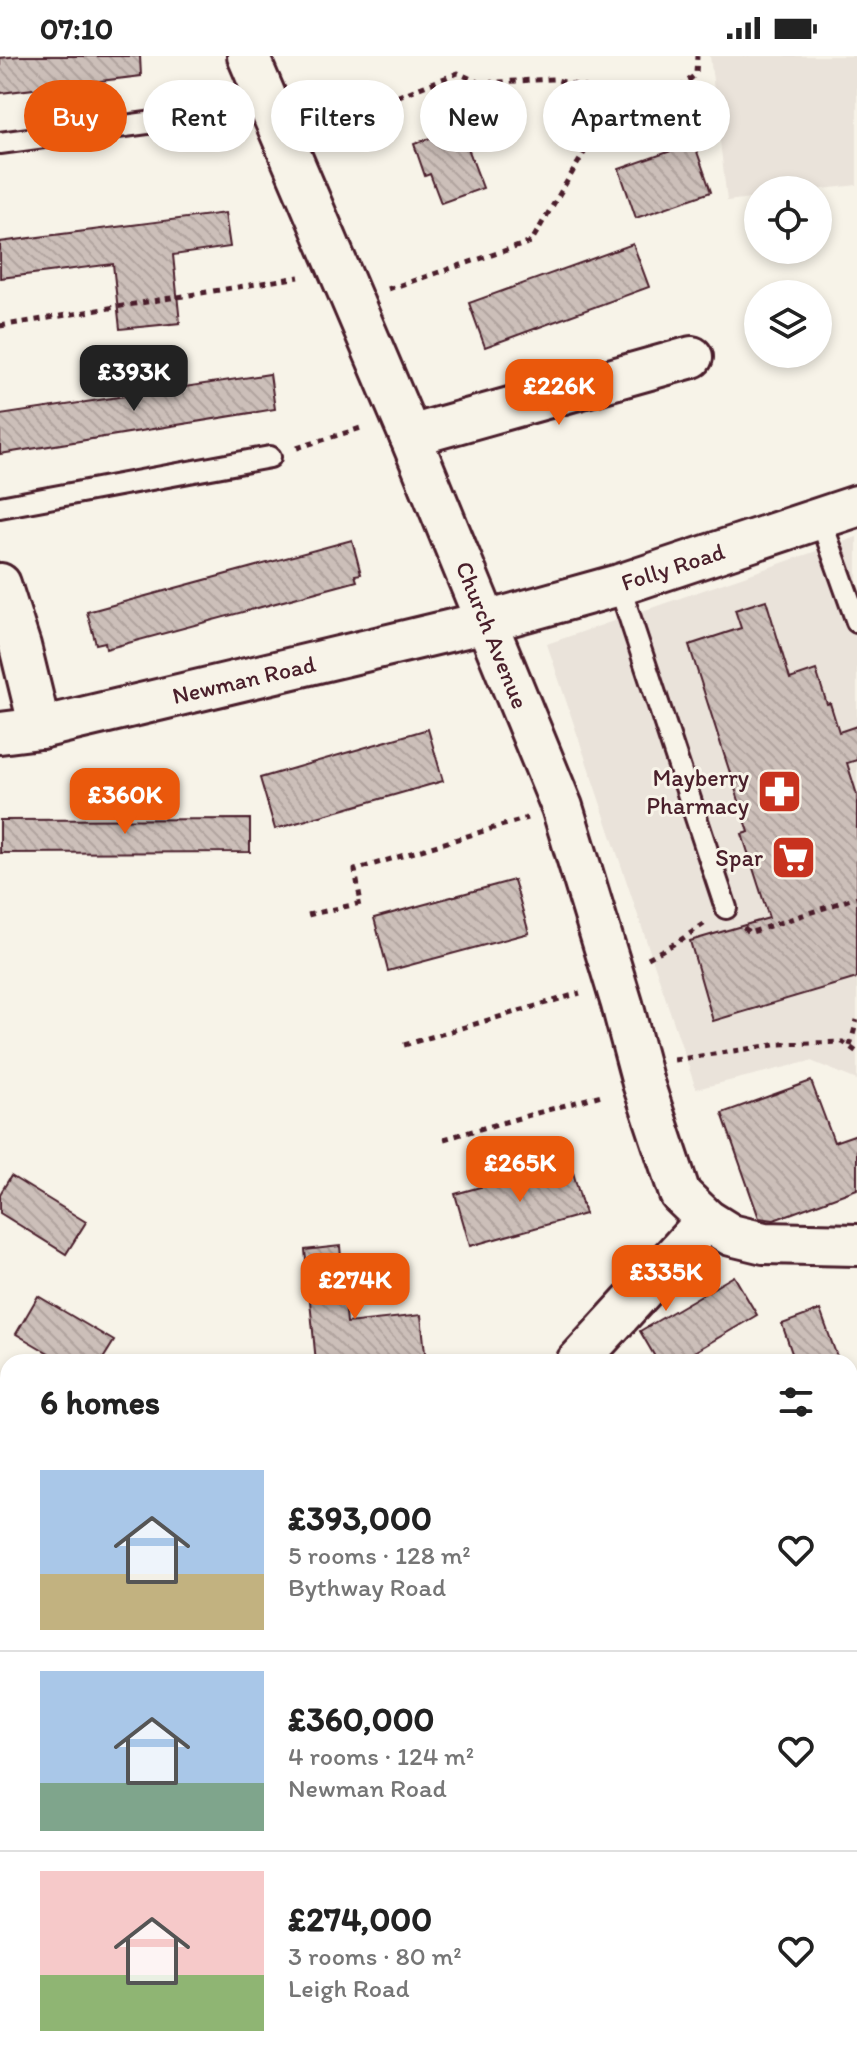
<!DOCTYPE html>
<html lang="en">
<head>
<meta charset="utf-8">
<style>
  body { margin:0; font-family:Itim,sans-serif; background:#f2f2f2; color:#222; height:100vh; display:flex; flex-direction:column; font-size:30px; white-space:nowrap }
  * { box-sizing:border-box; margin:0 }
  p { font-size:26px; color:#767676 }
  .icon { flex:none; width:44px; height:44px; fill:none; stroke:currentColor; stroke-width:2; stroke-linecap:round; stroke-linejoin:round }
  .map { position:relative; flex:1; overflow:hidden }
  .drawer { position:absolute; left:0px; top:1298px; width:858px; height:712px; display:flex; flex-direction:column; background:#fff; border-radius:24px 24px 0 0; box-shadow:0 4px 12px #0003 }
  .drawer>* { flex:none }
  .hud { position:absolute; left:24px; top:24px; width:810px; height:72px; display:flex; gap:16px }
  .buttons { position:absolute; left:744px; top:120px; display:grid; gap:16px }
  .buttons a { display:grid; place-items:center; width:88px; height:88px; border-radius:50%; background:#fff; box-shadow:0 4px 12px #0003; font-size:40px }
  .price { position:absolute; translate:-50% -68px; padding:0 18px; border-radius:16px; background:#ea580c; color:#fff; font-size:26px; line-height:52px; filter:drop-shadow(0 2px 4px #0008) }
  .price::after { content:''; position:absolute; left:50%; top:48px; width:24px; height:18px; margin-left:-12px; background:inherit; clip-path:polygon(0 0,100% 0,50% 100%) }
  .price.selected { background:#222; color:#fff }
  ul { padding:0; list-style:none }
  li { display:flex; align-items:center; gap:24px; height:200px; padding:0 40px }
  li+li { border-top:2px solid #e0e0e0 }
  li span { display:grid; place-items:center; flex:none; width:224px; height:160px; border-radius:0px; color:#555 }
  li>.icon { margin-inline-start:auto }
  span .icon { width:96px; height:96px; fill:#fffc; stroke-width:1 }
  li b { font-size:34px }
  h2 { display:flex; justify-content:space-between; align-items:center; height:96px; padding:0 40px; font-size:34px }
  .tag { padding:0 28px; border-radius:36px; background:#fff; box-shadow:0 4px 12px #0003; font-size:28px; line-height:72px }
  .tag.selected { background:#ea580c; color:#fff }
  .status { display:flex; justify-content:space-between; align-items:center; height:56px; padding:0 40px; background:#fff; direction:ltr }
  .status svg { height:22px; fill:currentColor }
  .map>svg:first-child { display:block }
</style>
</head>
<body>
<div class="status"><b>07:10</b><svg viewBox="0 0 49 12"><path d="M0 12V9h3v3zM5 12V6h3v6zM10 12V3h3v9zM15 12V0h3v12zM26 1h20v11H26zM47 4h2v5h-2z"/></svg></div>
<div class="map">
<svg width="857" height="2010" viewBox="0 0 857 2010">
  <defs>
    <pattern id="building-back-hatch" width="6" height="6" patternUnits="userSpaceOnUse" patternTransform="scale(2)"><rect width="6" height="6" fill="#ccbfb9"/><path d="M-1 5l2 2M0 0l6 6M5-1l2 2" fill="none" stroke="#b1a49f"/></pattern>
  </defs>
  <rect width="100%" height="100%" fill="#f7f3e8"/>
  <filter id="ink" filterUnits="userSpaceOnUse"><feTurbulence type="fractalNoise" baseFrequency=".0125" numOctaves="2"/><feDisplacementMap in="SourceGraphic" scale="16" xChannelSelector="R" yChannelSelector="G"/><feConvolveMatrix kernelMatrix="1 2 1 2 8 2 1 2 1" color-interpolation-filters="sRGB"/></filter>
  <g filter="url(#ink)">
    <g fill="#eae3da">
      <polygon points="710,0 857,0 857,129 814,134 758,134 758,141 727,145"/>
      <polygon points="857,481 857,1024 811,1005 696,1033 547,588"/>
    </g>
    <g fill="url(#building-back-hatch)" stroke="#4a1f2b" stroke-width="2">
      <polygon points="20,0 140,0 141,20 0,37 0,2"/>
      <polygon points="460,71 483,132 441,147 430,118 425,120 414,88"/>
      <polygon points="694,87 711,136 636,162 619,113"/>
      <polygon points="225,157 230,191 173,199 180,267 120,273 113,208 0,222 0,186"/>
      <polygon points="633,188 649,231 485,291 469,247"/>
      <polygon points="270,318 275,353 0,398 0,359"/>
      <polygon points="352,484 361,518 355,519 357,525 106,593 105,586 96,588 87,556"/>
      <polygon points="766,544 790,623 816,614 827,648 830,647 839,676 857,670 857,704 847,707 857,739 857,922 713,965 690,885 769,862 742,778 749,776 689,589 741,572 735,554"/>
      <polygon points="428,673 443,725 275,773 260,722"/>
      <polygon points="250,763 250,796 0,797 0,764"/>
      <polygon points="514,824 529,877 388,915 374,862"/>
      <polygon points="811,1025 834,1086 857,1078 857,1133 774,1164 759,1162 722,1057"/>
      <polygon points="570,1106 585,1158 470,1190 455,1138"/>
      <polygon points="11,1120 86,1166 66,1198 0,1157 0,1138"/>
      <polygon points="340,1190 347,1267 421,1259 426,1306 316,1306 305,1194"/>
      <polygon points="734,1220 757,1259 677,1306 658,1306 640,1275"/>
      <polygon points="38,1240 114,1285 101,1306 64,1306 16,1278"/>
      <polygon points="820,1254 839,1306 795,1306 782,1268"/>
    </g>
    <g fill="none" stroke-linecap="round" stroke-linejoin="round">
      <defs>
        <g id="lane">
          <polyline points="0,87 162,65"/>
          <polyline points="0,451 270,401"/>
          <polyline points="820,462 857,566"/>
          <polyline points="619,529 726,852"/>
        </g>
        <g id="street">
          <polyline points="248,0 410,380 562,751 622,948 643,1027 680,1138 707,1164 731,1179 764,1187 857,1189"/>
          <polyline points="410,380 692,301"/>
          <polyline points="0,528 20,590 40,672"/>
          <polyline points="0,677 40,672 486,566 619,529 857,450"/>
          <polyline points="577,1306 707,1164"/>
          <polyline points="0,1453 8,1458"/>
          <polyline points="0,1623 8,1622"/>
        </g>
      </defs>
      <use href="#lane" stroke="#4a1f2b" stroke-width="26"/>
      <use href="#street" stroke="#4a1f2b" stroke-width="46"/>
      <g stroke="#4a1f2b" stroke-width="5" stroke-dasharray="6 6" stroke-linecap="butt">
        <polyline points="187,57 227,44"/>
        <polyline points="319,71 458,17 480,27 553,23 653,49"/>
        <polyline points="388,233 531,186 594,80 667,43 696,18 697,0"/>
        <polyline points="0,270 299,221"/>
        <polyline points="297,392 364,371"/>
        <polyline points="308,859 361,847 355,814 527,762"/>
        <polyline points="744,871 749,877 857,841"/>
        <polyline points="648,902 679,885 704,868"/>
        <polyline points="404,989 580,937"/>
        <polyline points="850,990 857,964"/>
        <polyline points="674,1004 780,988 843,986 857,996"/>
        <polyline points="444,1083 605,1038"/>
      </g>
      <use href="#lane" stroke="#f7f3e8" stroke-width="20"/>
      <use href="#street" stroke="#f7f3e8" stroke-width="40"/>
    </g>
  </g>
  <defs>
    <symbol id="pharmacy-square" viewBox="-11 -11 22 22"><rect x="-9" y="-9" width="18" height="18" rx="4" fill="#c8321e" stroke="#f7f3e8"/><path d="M-2-6h4v4h4v4h-4v4h-4v-4h-4v-4h4Z" fill="#fff"/></symbol>
    <symbol id="supermarket-square" viewBox="-11 -11 22 22"><rect x="-9" y="-9" width="18" height="18" rx="4" fill="#c8321e" stroke="#f7f3e8"/><path d="M-6-5.5h2.5l.6 2H6L4.5 2H-2.5L-4.4-4H-6ZM-1.5 3.2a1.3 1.3 0 1 0 .1 0ZM3 3.2a1.3 1.3 0 1 0 .1 0Z" fill="#fff"/></symbol>
  </defs>
  <g fill-rule="evenodd">
    <use href="#pharmacy-square" x="754" y="710" width="51" height="51"/>
    <use href="#supermarket-square" x="768" y="776" width="51" height="51"/>
  </g>
  <g text-anchor="middle" stroke-width="6" stroke-linejoin="round" paint-order="stroke">
    <g font-size="24" fill="#4a1f2b" stroke="#f7f3e8">
      <text transform="translate(673 511) rotate(-18)" y="8">Folly Road</text>
      <text transform="translate(492 579) rotate(68)" y="8">Church Avenue</text>
      <text transform="translate(244 624) rotate(-13)" y="8">Newman Road</text>
    </g>
    <g font-size="24" fill="#4a1f2b" stroke="#f7f3e8" text-anchor="end">
      <text x="749" y="730">Mayberry<tspan x="749" dy="28">Pharmacy</tspan></text>
      <text x="763" y="810">Spar</text>
    </g>
  </g>
</svg>
<div class="buttons">
<a><svg class="icon" aria-label="locate" viewBox="0 0 24 24"><circle cx="12" cy="12" r="6"/><path d="M12 2v4M12 18v4M2 12h4M18 12h4"/></svg></a>
<a><svg class="icon" aria-label="layers" viewBox="0 0 24 24"><path d="M12 4l9 5-9 5-9-5zM3 14l9 5 9-5"/></svg></a>
</div>
<b class="price selected" style="left:134px;top:357px">£393K</b>
<b class="price" style="left:559px;top:371px">£226K</b>
<b class="price" style="left:125px;top:780px">£360K</b>
<b class="price" style="left:520px;top:1148px">£265K</b>
<b class="price" style="left:666px;top:1257px">£335K</b>
<b class="price" style="left:355px;top:1265px">£274K</b>
<div class="hud">
<a class="tag selected">Buy</a>
<a class="tag">Rent</a>
<a class="tag">Filters</a>
<a class="tag">New</a>
<a class="tag">Apartment</a>
</div>
<section class="drawer">
<h2>6 homes<svg class="icon" aria-label="filters" viewBox="0 0 24 24"><path d="M4 7h16M4 17h16"/><circle cx="9" cy="7" r="2"/><circle cx="15" cy="17" r="2"/></svg></h2>
<ul>
<li><span style="background:linear-gradient(#a9c7e8 65%,#c2b280 0)"><svg class="icon" aria-label="home" viewBox="0 0 24 24"><path d="M3 11l9-7 9 7M6 9v11h12V9"/></svg></span><div><b>£393,000</b><p>5 rooms · 128 m²</p><p>Bythway Road</p></div><svg class="icon" aria-label="heart" viewBox="0 0 24 24"><path d="M12 20l-8-8c-3-5 5-10 8-4 3-6 11-1 8 4z"/></svg></li>
<li><span style="background:linear-gradient(#a9c7e8 70%,#7fa58c 0)"><svg class="icon" aria-label="home" viewBox="0 0 24 24"><path d="M3 11l9-7 9 7M6 9v11h12V9"/></svg></span><div><b>£360,000</b><p>4 rooms · 124 m²</p><p>Newman Road</p></div><svg class="icon" aria-label="heart" viewBox="0 0 24 24"><path d="M12 20l-8-8c-3-5 5-10 8-4 3-6 11-1 8 4z"/></svg></li>
<li><span style="background:linear-gradient(#f6c9c9 65%,#8fb573 0)"><svg class="icon" aria-label="home" viewBox="0 0 24 24"><path d="M3 11l9-7 9 7M6 9v11h12V9"/></svg></span><div><b>£274,000</b><p>3 rooms · 80 m²</p><p>Leigh Road</p></div><svg class="icon" aria-label="heart" viewBox="0 0 24 24"><path d="M12 20l-8-8c-3-5 5-10 8-4 3-6 11-1 8 4z"/></svg></li>
</ul>
</section>
</div>
</body>
</html>
